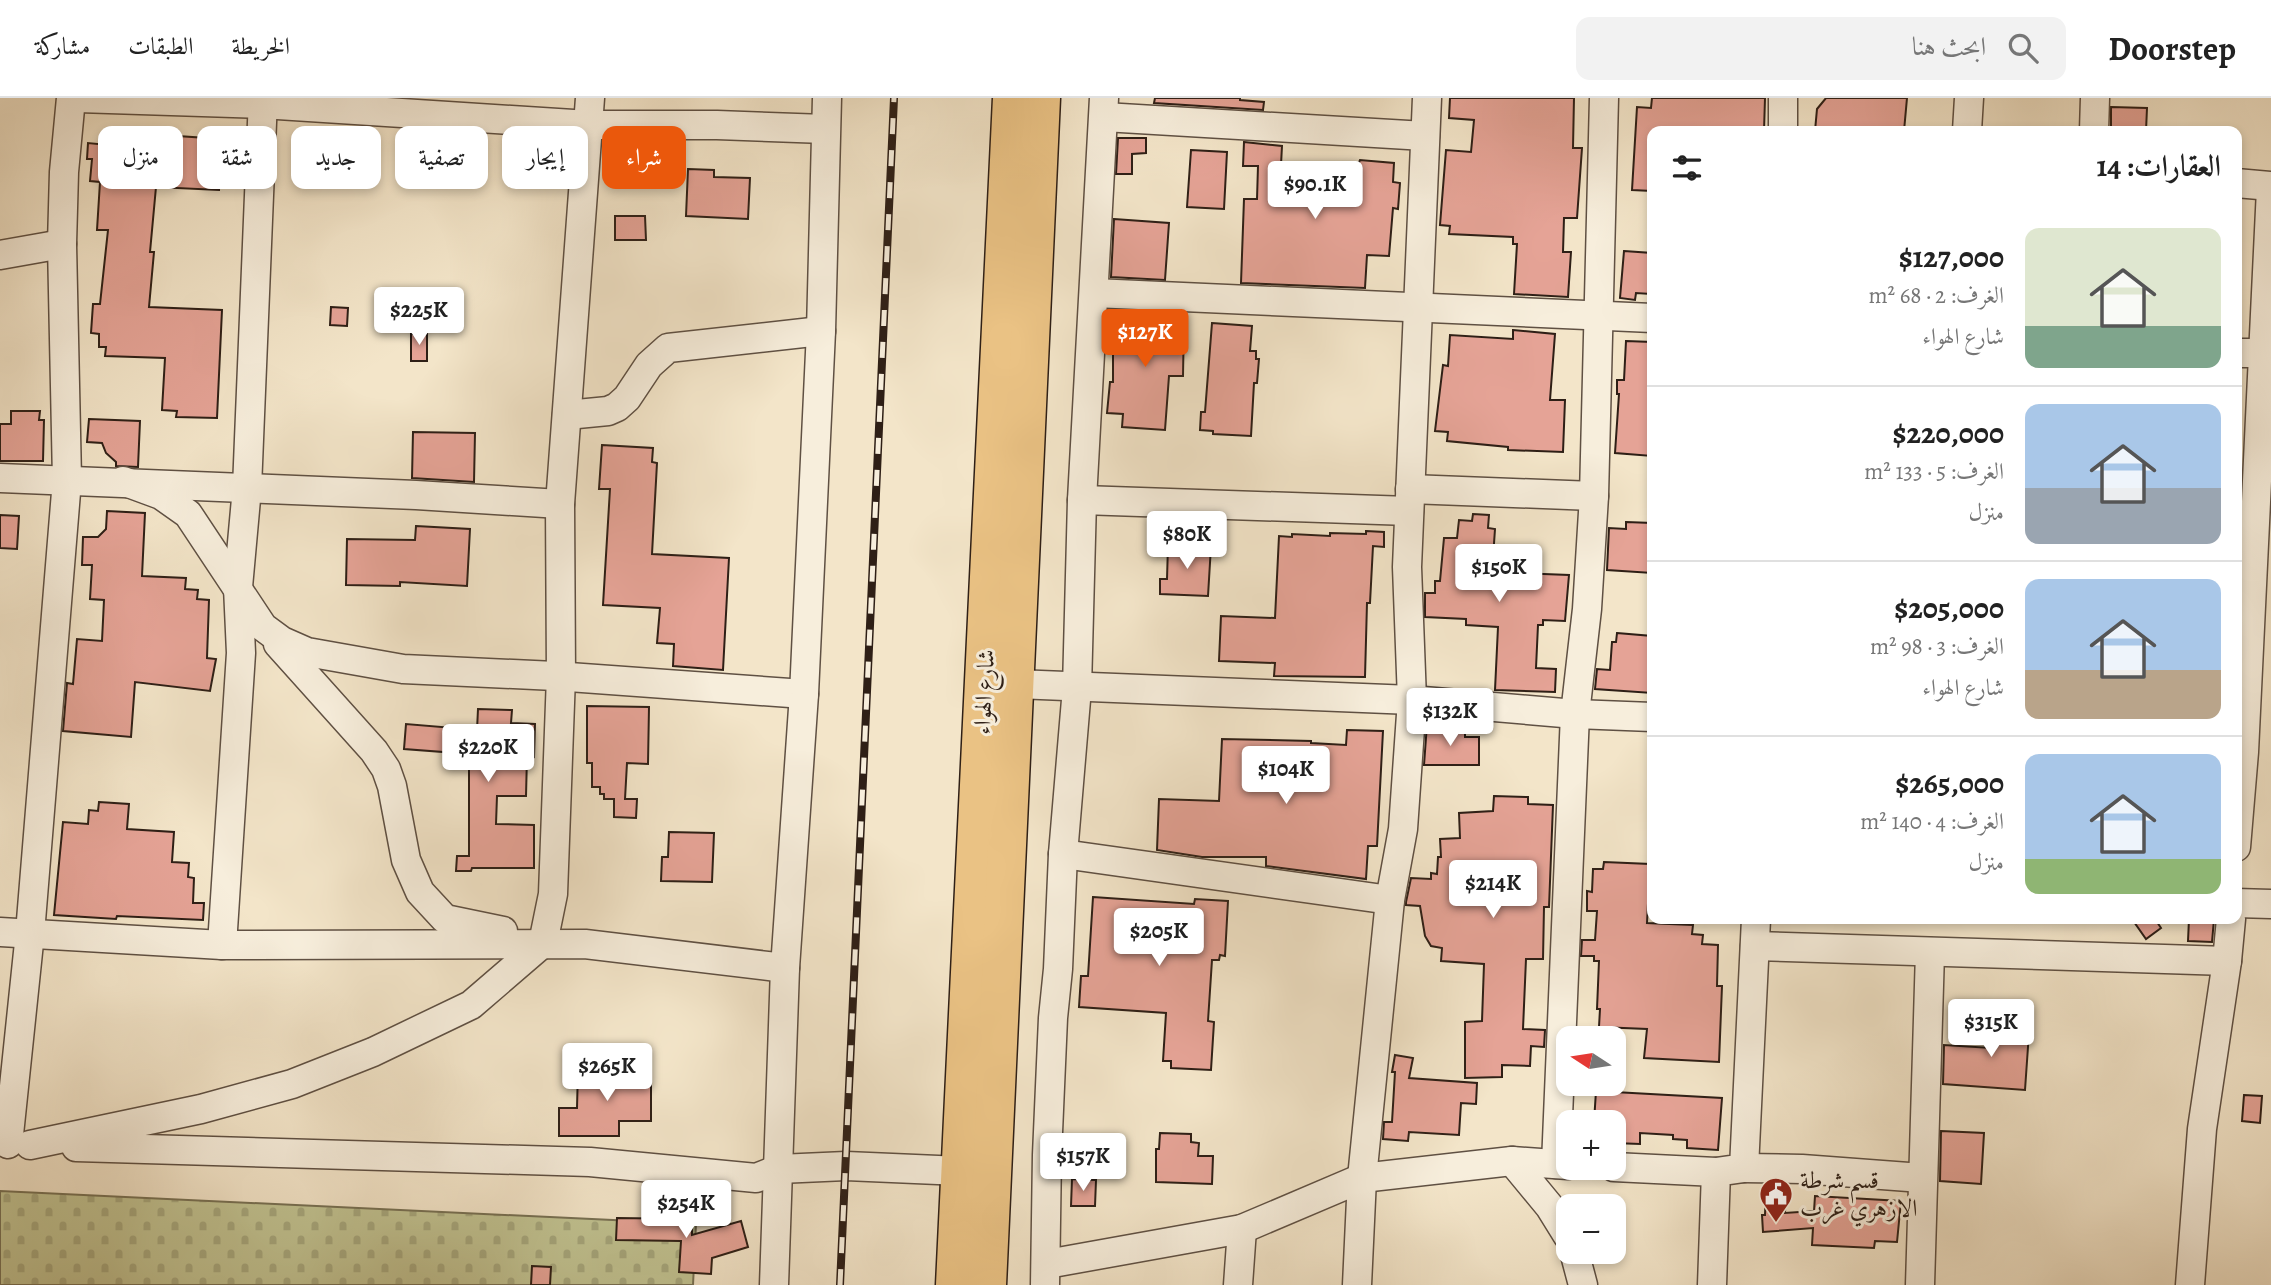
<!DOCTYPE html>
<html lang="ar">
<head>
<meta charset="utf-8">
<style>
  body { margin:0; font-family:Alegreya,Amiri,serif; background:#f2f2f2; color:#222; direction:rtl; height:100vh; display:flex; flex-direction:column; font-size:26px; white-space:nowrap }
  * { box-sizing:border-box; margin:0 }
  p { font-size:23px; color:#767676 }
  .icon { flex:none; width:38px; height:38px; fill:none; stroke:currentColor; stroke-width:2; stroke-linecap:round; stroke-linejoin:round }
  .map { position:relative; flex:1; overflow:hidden; direction:ltr }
  .details { position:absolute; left:1647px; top:28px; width:595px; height:798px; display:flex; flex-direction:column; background:#fff; border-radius:14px; box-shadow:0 4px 10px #0003; direction:rtl }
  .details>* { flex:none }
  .guide { position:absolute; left:21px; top:28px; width:665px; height:63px; direction:rtl; display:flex; gap:14px }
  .needle { width:46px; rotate:282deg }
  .buttons { position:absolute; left:1556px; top:928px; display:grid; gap:14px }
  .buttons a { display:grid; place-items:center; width:70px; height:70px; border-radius:14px; background:#fff; box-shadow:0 4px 10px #0003; font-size:35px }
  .price { position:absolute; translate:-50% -60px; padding:0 16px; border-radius:7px; background:#fff; color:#222; font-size:23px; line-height:46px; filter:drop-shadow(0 2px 4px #0008) }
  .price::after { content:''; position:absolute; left:50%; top:42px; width:21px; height:16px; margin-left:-10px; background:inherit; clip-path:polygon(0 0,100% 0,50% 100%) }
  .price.selected { background:#ea580c; color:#fff }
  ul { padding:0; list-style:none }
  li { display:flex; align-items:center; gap:21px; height:175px; padding:0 21px }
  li+li { border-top:2px solid #e0e0e0 }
  li span { display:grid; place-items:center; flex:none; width:196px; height:140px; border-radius:14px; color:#555 }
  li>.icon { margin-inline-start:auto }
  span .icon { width:84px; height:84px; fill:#fffc; stroke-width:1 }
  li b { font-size:30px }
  h2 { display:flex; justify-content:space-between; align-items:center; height:84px; padding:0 21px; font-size:30px }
  .tag { padding:0 24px; border-radius:14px; background:#fff; box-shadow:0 4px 10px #0003; font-size:24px; line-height:63px }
  .tag.selected { background:#ea580c; color:#fff }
  header { display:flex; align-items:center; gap:42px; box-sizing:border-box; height:98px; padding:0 35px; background:#fff; border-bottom:2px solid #e0e0e0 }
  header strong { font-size:33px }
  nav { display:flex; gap:38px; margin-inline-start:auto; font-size:24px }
  .search { width:490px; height:63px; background:#f2f2f2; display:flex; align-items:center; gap:18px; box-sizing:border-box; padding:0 24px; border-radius:14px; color:#767676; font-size:26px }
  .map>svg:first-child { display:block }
</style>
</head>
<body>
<header>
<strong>Doorstep</strong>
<div class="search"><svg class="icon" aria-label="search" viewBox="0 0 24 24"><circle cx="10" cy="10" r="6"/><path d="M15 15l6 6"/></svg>ابحث هنا</div>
<nav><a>الخريطة</a><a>الطبقات</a><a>مشاركة</a></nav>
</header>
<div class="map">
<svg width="2271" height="1187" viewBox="0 0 2271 1187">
  <defs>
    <pattern id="cemetery-stones" width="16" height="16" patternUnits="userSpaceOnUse" patternTransform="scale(1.75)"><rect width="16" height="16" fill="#c1c392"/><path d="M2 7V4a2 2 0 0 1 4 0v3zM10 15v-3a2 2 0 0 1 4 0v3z" fill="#a6a77d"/></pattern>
  </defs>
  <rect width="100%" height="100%" fill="#f3e5c9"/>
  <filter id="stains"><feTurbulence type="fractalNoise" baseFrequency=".00286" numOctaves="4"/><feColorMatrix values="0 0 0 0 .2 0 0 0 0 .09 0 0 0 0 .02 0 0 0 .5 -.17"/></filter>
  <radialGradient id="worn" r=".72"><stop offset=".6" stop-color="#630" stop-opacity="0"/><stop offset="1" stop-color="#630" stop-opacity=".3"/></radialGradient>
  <polygon fill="url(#cemetery-stones)" stroke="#787154" stroke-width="2" points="0,1093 696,1126 693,1187 0,1187"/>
  <g fill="#e5a396" stroke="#2e1f16" stroke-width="2">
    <polygon points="1155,0 1240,0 1240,2 1264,4 1263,12 1154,5"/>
    <polygon points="1450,0 1574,0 1573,50 1582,50 1577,120 1564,120 1563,154 1571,154 1568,199 1514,196 1517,146 1513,146 1513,139 1449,136 1450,128 1440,127 1446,52 1471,54 1474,22 1449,20"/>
    <polygon points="1652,0 1765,0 1764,33 1652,33 1652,93 1632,92 1637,9 1651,10"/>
    <polygon points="1826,0 1907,0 1904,33 1815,33 1817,11"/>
    <polygon points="2111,9 2147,10 2146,33 2111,33"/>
    <polygon points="119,34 221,41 219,92 156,89 150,154 154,154 149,209 222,212 217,320 176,319 177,313 162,312 165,260 105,258 106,249 99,249 99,236 91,235 93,206 100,206 108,132 97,132 100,84 90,83 92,61 87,61 88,45 118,48"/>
    <polygon points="1118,40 1146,40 1146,55 1132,56 1132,76 1116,76"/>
    <polygon points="1244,44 1282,48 1281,67 1357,69 1360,62 1394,65 1393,84 1400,85 1398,111 1393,110 1389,158 1367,157 1365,190 1241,185 1244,101 1257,101 1258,68 1243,68"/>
    <polygon points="1191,52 1227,54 1224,111 1187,109"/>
    <polygon points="688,71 714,72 714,79 750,80 748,121 686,118"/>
    <polygon points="615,118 645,118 646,142 615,142"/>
    <polygon points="1114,121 1169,125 1165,182 1111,179"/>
    <polygon points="1624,153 1652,155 1651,196 1636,195 1635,202 1620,200"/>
    <polygon points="331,209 348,210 347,228 330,227"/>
    <polygon points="1113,217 1184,221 1183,278 1169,278 1165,332 1122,329 1123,316 1107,315 1110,284 1113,284"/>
    <polygon points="1212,225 1252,228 1250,253 1256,253 1256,261 1259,261 1257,285 1254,285 1251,338 1213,336 1213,333 1200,332 1201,314 1205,314"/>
    <polygon points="1513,232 1555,236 1550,302 1565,302 1563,354 1508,352 1508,349 1447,343 1448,334 1435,333 1443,267 1448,268 1450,237 1513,241"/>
    <rect x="411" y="236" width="16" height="27"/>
    <polygon points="1626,243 1652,244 1652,358 1615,355 1619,296 1617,296 1617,282 1624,282"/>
    <polygon points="11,313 40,313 39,322 44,322 43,363 0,363 0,326 11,326"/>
    <polygon points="89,321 140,323 138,369 116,368 116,364 106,355 102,345 87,344"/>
    <polygon points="413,334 475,335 474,384 412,380"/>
    <polygon points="602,347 653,350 652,364 657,365 652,456 729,460 723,572 673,568 674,546 657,545 660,510 603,507 610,391 599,391"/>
    <polygon points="107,413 145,415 142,478 186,480 185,491 198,492 197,501 209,502 207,560 216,561 210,593 135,584 131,639 63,633 67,585 73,586 77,541 102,543 104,502 90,501 92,467 82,467 83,439 98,439 106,431"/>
    <polygon points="1473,416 1489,417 1488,430 1495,431 1492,474 1569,477 1565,523 1543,522 1543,527 1538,527 1536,570 1556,571 1555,594 1495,592 1498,529 1466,527 1466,521 1425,519 1425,495 1435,495 1435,483 1440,483 1444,440 1457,440 1459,422 1472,423"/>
    <polygon points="0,417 19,418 17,451 0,450"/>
    <polygon points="1626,424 1652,425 1652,475 1607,472 1609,430 1626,431"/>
    <polygon points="416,428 470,431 467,488 400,484 400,488 346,487 347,441 415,442"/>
    <polygon points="1366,433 1384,434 1384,449 1373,448 1370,505 1367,505 1365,579 1274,578 1275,565 1219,563 1221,518 1275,520 1279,438 1292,439 1292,436 1330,438 1330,435 1366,436"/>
    <polygon points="1168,447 1211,448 1208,498 1160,496 1160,481 1167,481"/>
    <polygon points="1617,535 1652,538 1652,595 1595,591 1597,571 1610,572 1612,544 1616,544"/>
    <polygon points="587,608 649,609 648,666 627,665 625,701 637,701 636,720 614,719 614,701 604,701 604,696 600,696 600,689 592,689 592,665 587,665"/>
    <polygon points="478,611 512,612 511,625 535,626 534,659 527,658 526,698 497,698 496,726 534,727 534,770 472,770 471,773 456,773 457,758 469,758 469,656 404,651 406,626 477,632"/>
    <polygon points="1427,626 1430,626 1430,629 1457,629 1457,635 1465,635 1465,639 1479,639 1479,667 1424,667"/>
    <polygon points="1347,632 1383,633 1377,748 1368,748 1366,781 1266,768 1266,759 1202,759 1157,752 1159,701 1219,703 1222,641 1311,643 1311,645 1346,647"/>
    <polygon points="1494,698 1528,699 1528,706 1553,707 1549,809 1544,809 1543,861 1526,861 1523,931 1545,932 1544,949 1531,948 1530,968 1502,967 1502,979 1465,980 1465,924 1482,923 1484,866 1441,863 1442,850 1431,848 1425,838 1420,808 1406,807 1406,804 1411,780 1431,781 1431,775 1437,776 1438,759 1441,759 1440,741 1460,740 1459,715 1493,713"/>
    <polygon points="99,704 129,706 127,731 174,734 172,764 189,765 188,779 194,780 193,805 204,805 203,822 117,818 116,821 54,817 63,724 88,726 89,712 98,713"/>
    <polygon points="669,734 714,735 712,784 661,783 662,759 668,759"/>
    <polygon points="1604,764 1650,766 1647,825 1693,827 1692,836 1703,837 1702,846 1718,847 1717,888 1722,888 1719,964 1644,960 1647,931 1599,929 1600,911 1597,911 1599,863 1594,863 1594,858 1581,858 1582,842 1595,842 1597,813 1587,813 1587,793 1592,794 1593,771 1603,771"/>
    <polygon points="1093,799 1194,806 1195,801 1228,803 1225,858 1220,857 1219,862 1212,862 1208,923 1214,924 1211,972 1171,970 1171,963 1163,963 1166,915 1079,909 1081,878 1088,878"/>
    <polygon points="2132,821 2155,821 2161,830 2146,841"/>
    <polygon points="2189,821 2214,821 2212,844 2188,843"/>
    <polygon points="2030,920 2025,992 1943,986 1944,947 1991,950 1993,921 2012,923"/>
    <polygon points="1395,957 1413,960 1409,980 1477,985 1476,1006 1461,1005 1459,1037 1409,1034 1408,1043 1383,1041 1384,1024 1392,1024 1395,974 1392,974"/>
    <polygon points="578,971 619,971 619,975 651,975 651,1023 619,1023 619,1038 559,1038 559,1010 577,1010"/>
    <polygon points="1596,993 1722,1000 1718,1052 1687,1050 1687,1042 1673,1041 1673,1037 1640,1035 1640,1046 1614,1045 1614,1024 1594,1024"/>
    <polygon points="2244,997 2262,998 2260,1025 2242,1023"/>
    <polygon points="1941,1033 1984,1035 1981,1086 1940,1083"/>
    <polygon points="1160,1035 1191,1036 1191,1044 1199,1045 1198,1058 1213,1058 1212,1086 1156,1084 1156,1051 1159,1051"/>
    <polygon points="1072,1081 1096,1082 1095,1108 1071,1108"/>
    <polygon points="1766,1091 1786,1092 1785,1115 1814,1113 1815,1098 1901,1103 1897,1144 1875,1143 1874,1150 1812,1147 1813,1130 1763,1134 1762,1117 1765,1117"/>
    <polygon points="617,1120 692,1121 692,1137 741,1123 748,1149 712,1160 711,1176 679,1174 681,1143 616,1142"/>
    <polygon points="532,1168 551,1169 550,1187 531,1187"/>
  </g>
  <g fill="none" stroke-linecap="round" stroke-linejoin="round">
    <defs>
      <g id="minor">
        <polyline points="78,0 262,6 589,27 717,27 825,31"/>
        <polyline points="1104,19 1425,38"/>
        <polyline points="1783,33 1783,0"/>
        <polyline points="1967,33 1969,0"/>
        <polyline points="2094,33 2095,0"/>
        <polyline points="2236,85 2271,88"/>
        <polyline points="0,157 62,146"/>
        <polyline points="1094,195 1652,220"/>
        <polyline points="2236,255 2264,255"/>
        <polyline points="567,317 608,313 617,309 627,300 649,267 668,250 821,233"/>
        <polyline points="0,380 416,397 560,406"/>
        <polyline points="123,383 161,397 188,416 263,529 282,543 307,554 403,571 555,578 804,596"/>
        <polyline points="1410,391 1594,398"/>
        <polyline points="1082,402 1409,413"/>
        <polyline points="278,546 374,653 386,671 392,688 406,762 420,794 445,821 503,833"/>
        <polyline points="1014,586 1412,602 1575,616 1652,619"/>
        <polyline points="2236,749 2244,654 2271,91"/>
        <polyline points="1063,756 1390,802"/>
        <polyline points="2236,805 2271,806"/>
        <polyline points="0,834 222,847 585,846 785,870"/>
        <polyline points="222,847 241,555 238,489 247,390 263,0"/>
        <polyline points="1755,848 2227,863"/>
        <polyline points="8,1046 30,835 67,382 62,146 64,74 71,0"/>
        <polyline points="30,1047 201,1011 292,986 373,954 471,907 543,845 553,796 561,578 560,406 590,0"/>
        <polyline points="76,1049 590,1064 756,1080 779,1071 846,1068 961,1073"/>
        <polyline points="1512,1063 1550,1109 1568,1138"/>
        <polyline points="1556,1066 1575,616 1587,511 1594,398 1604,0"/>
        <polyline points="1614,1069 1716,1074"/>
        <polyline points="1744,1070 1802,1071 1922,1080"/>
        <polyline points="1574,1153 1583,1187"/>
        <polyline points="1047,1166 1242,1131 1362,1080 1512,1063 1568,1067"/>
        <polyline points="774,1187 785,870 804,596 821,233 827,0"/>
        <polyline points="1045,1187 1047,1057 1053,920 1058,871 1063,756 1077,590 1082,402 1104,0"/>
        <polyline points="1238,1187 1242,1131"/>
        <polyline points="1357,1187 1362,1080 1390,802 1403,731 1412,602 1407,469 1427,0"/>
        <polyline points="1712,1187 1716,1074 1744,1070 1756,821"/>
        <polyline points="1920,1187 1930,854"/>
        <polyline points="2190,1187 2202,1031 2227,863 2231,821"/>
      </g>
      <g id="highway">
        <polyline points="955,1187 1012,0"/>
        <polyline points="987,1187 1041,0"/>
      </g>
    </defs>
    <use href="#minor" stroke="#5f5043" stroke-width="31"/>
    <use href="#highway" stroke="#2e1f16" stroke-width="41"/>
    <use href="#minor" stroke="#f7eedc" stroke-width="28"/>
    <use href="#highway" stroke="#eac284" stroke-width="38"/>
    <defs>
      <polyline id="rail" points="840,1187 894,0"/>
    </defs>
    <use href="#rail" stroke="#2e1f16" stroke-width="8"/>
    <use href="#rail" stroke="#f7eedc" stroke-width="5" stroke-dasharray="16" stroke-linecap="butt"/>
  </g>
  <defs>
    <symbol id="civic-pin" viewBox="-11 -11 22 30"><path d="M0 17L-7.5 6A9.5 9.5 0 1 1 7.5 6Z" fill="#8f2418" stroke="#f7eedc"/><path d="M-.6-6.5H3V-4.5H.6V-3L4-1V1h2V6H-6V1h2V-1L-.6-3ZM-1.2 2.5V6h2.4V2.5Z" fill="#fff"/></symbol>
  </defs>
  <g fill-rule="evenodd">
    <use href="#civic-pin" x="1757" y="1077" width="38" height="52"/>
  </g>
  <g text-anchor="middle" stroke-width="6" stroke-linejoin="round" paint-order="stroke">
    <g font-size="24" fill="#2e1f16" stroke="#f7eedc">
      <text transform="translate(984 594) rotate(-87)" y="8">شارع الهواء</text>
    </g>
    <g font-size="24" fill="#2e1f16" stroke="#f7eedc" text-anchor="start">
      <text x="1800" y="1090">قسم شرطة<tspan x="1800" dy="28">الازهري غرب</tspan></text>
    </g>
  </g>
  <rect width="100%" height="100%" filter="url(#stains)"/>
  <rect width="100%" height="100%" fill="url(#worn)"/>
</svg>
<div class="buttons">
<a><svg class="needle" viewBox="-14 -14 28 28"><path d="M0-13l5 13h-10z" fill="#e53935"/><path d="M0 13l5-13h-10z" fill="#767676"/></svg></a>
<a>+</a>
<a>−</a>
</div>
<b class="price" style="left:1315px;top:123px">$90.1K</b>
<b class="price" style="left:419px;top:249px">$225K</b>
<b class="price selected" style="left:1145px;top:271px">$127K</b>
<b class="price" style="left:1187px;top:473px">$80K</b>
<b class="price" style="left:1499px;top:506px">$150K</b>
<b class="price" style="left:1450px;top:650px">$132K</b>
<b class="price" style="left:488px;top:686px">$220K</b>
<b class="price" style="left:1286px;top:708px">$104K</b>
<b class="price" style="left:1493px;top:822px">$214K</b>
<b class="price" style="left:1159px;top:870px">$205K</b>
<b class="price" style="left:1991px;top:961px">$315K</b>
<b class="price" style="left:607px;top:1005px">$265K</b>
<b class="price" style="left:1083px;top:1095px">$157K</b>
<b class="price" style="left:686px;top:1142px">$254K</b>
<div class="guide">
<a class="tag selected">شراء</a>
<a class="tag">إيجار</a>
<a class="tag">تصفية</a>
<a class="tag">جديد</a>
<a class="tag">شقة</a>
<a class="tag">منزل</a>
</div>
<section class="details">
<h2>العقارات: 14<svg class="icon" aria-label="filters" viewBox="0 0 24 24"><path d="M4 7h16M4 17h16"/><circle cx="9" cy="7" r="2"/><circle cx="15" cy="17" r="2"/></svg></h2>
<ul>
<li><span style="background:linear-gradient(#dfe7d0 70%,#7fa58c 0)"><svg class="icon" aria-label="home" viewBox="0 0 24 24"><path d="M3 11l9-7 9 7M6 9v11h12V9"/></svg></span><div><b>$127,000</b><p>الغرف: 2 · 68 m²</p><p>شارع الهواء</p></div></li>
<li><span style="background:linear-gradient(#a9c7e8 60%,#9aa5b1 0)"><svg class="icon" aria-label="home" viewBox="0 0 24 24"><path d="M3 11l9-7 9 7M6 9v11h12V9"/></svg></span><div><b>$220,000</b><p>الغرف: 5 · 133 m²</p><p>منزل</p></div></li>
<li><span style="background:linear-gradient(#a9c7e8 65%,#b9a48a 0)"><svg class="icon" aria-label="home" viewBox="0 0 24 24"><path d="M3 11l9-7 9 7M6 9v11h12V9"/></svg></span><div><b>$205,000</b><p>الغرف: 3 · 98 m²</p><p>شارع الهواء</p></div></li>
<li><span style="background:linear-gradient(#a9c7e8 75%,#8fb573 0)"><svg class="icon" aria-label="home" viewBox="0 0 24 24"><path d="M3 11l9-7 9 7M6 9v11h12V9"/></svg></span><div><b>$265,000</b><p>الغرف: 4 · 140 m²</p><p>منزل</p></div></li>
</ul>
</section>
</div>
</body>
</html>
